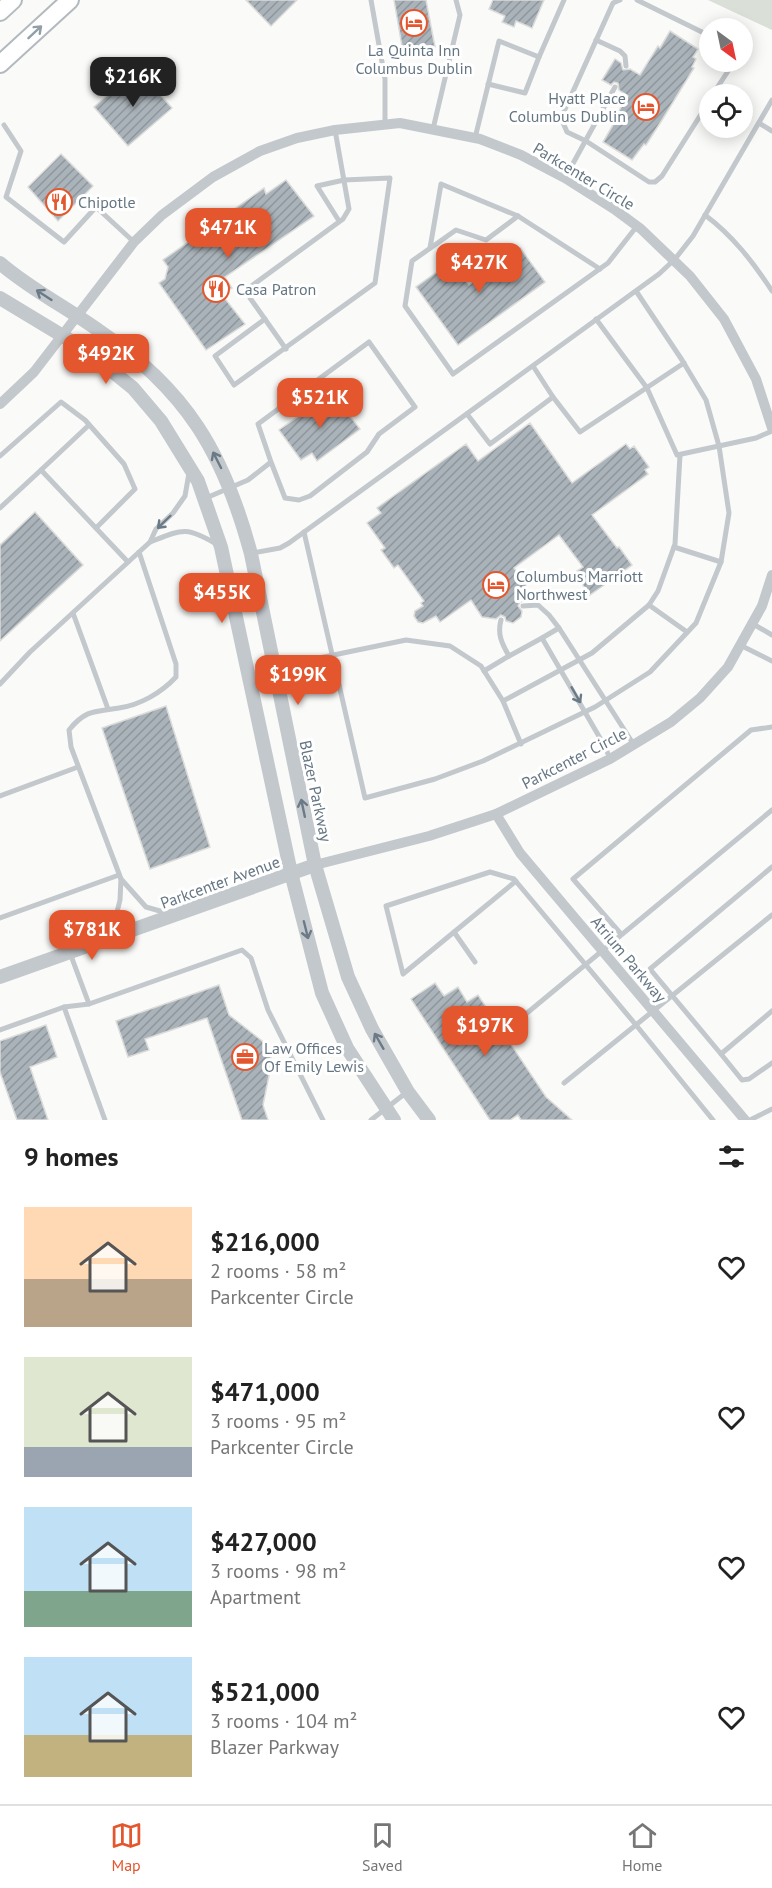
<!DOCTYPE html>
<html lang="en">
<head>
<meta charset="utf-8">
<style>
  body { margin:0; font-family:"PT Sans",sans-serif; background:#f6f6f6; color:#222; height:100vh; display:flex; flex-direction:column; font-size:22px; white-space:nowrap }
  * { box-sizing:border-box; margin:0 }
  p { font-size:20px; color:#767676 }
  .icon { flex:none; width:33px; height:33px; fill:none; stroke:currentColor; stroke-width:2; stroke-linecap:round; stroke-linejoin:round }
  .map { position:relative; height:1120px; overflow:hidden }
  .side { display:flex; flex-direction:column; background:#fff; flex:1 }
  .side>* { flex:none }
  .needle { width:39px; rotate:147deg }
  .buttons { position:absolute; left:699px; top:18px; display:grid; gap:12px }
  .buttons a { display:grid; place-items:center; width:54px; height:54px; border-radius:50%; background:#fff; box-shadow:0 3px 15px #0003; font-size:30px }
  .price { position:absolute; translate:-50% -51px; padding:0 14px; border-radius:12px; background:#e4572e; color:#fff; font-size:20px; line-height:39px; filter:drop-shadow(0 2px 3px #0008) }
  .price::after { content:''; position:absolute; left:50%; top:36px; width:18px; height:14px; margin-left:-9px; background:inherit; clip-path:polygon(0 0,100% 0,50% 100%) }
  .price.on { background:#222; color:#fff }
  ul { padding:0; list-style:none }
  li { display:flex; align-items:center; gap:18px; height:150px; padding:0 24px }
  li span { display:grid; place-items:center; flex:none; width:168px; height:120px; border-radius:0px; color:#555 }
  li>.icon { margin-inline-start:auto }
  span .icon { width:72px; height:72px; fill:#fffc; stroke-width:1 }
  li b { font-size:26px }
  h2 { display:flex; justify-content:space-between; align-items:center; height:72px; padding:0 24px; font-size:26px }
  .tabs { display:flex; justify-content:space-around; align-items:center; height:84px; border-top:2px solid #e0e0e0; background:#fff; font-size:16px; color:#767676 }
  .tabs a { display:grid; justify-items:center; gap:3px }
  .tabs .on { color:#e4572e }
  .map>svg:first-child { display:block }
</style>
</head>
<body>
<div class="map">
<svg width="772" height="1120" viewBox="0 0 772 1120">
  <defs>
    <pattern id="building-hatch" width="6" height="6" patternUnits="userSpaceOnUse" patternTransform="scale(1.5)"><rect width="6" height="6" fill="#aab3b9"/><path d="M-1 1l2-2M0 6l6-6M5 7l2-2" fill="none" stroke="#8e969c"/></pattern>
  </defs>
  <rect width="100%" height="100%" fill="#fafaf8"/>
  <polygon fill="#dadfd7" points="708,0 772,0 772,30"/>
  <g fill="url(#building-hatch)" stroke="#dcdcda" stroke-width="1.5">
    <polygon points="246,0 297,0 271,26"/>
    <polygon points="394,0 426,0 435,47 403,52"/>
    <polygon points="493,0 544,0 532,28 516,21 514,27 502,22 505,16 489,9"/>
    <polygon points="670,31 698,49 693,57 696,59 692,67 694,68 662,120 646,145 644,144 632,160 603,142 613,125 611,124 628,96 619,90 618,83 614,82 611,85 602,80 615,59 621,63 623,70 630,69 640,75 658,46 660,48"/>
    <polygon points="137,69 172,108 128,146 94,107"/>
    <polygon points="61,154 93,186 58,221 28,187"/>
    <polygon points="286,180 314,216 225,277 232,288 222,295 245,324 206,350 159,283 165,279 168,267 163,260 264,188 266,194"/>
    <polygon points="520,248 545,282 458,345 416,287 452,261 469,285"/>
    <polygon points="332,393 360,429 317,461 312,453 301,460 279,430"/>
    <polygon points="530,423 572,483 626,444 630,449 634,446 649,467 645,470 648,474 592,515 617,548 619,547 632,565 590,595 574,573 583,567 559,535 514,568 526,585 524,601 520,602 518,606 522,611 521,617 513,623 506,621 505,617 501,615 496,619 482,617 471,600 440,622 436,616 423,623 418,622 414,616 415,611 423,606 421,603 424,601 398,565 394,568 381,550 385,548 367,523 381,513 377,508 466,444 478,461"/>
    <polygon points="35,512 83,565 0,641 0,545"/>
    <polygon points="166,706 210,847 150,869 102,728"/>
    <polygon points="435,983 444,996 458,987 467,1002 478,995 546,1097 572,1120 521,1120 518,1115 510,1120 490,1120 411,999"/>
    <polygon points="219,985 229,1015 266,1044 272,1061 263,1105 268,1120 242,1120 207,1018 145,1039 149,1050 128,1057 116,1021"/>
    <polygon points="46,1025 57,1057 30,1067 48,1120 17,1120 0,1072 0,1041"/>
  </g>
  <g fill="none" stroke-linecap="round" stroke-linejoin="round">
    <defs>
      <g id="secondary">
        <polyline points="0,12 13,0"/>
        <polyline points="0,64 70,0"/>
      </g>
    </defs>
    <use href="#secondary" stroke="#b3babf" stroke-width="20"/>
    <g stroke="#c3c8cc" stroke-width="5">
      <polyline points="371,0 385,79 385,125"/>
      <polyline points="620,0 613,3 561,118 567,132 586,141 649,182 655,182 662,176 710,100"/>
      <polyline points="637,0 710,36"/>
      <polyline points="596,40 620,51 625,56 626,66"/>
      <polyline points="488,84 525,93 539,57"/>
      <polyline points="713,94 734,62"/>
      <polyline points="759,123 772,131"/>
      <polyline points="4,125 21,151 6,197 64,242 96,207 134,242"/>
      <polyline points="433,129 460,15 456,0"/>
      <polyline points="475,138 499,41 539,57 564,0"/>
      <polyline points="565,178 615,87"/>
      <path d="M705,215C733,236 753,262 772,291"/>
      <polyline points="518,216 486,240 456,230 412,261 405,306 453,374 608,263 637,226"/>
      <polyline points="430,248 441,184 518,216 600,269"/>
      <polyline points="265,319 215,356 234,385 375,283 390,178 344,180 317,186 339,221"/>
      <polyline points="596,319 647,388 677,455 756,438 772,431"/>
      <polyline points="286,349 250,298 250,287 343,219 349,209 335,130"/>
      <polyline points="533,366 553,397"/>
      <polyline points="467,414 490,444 553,397 580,432 684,363"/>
      <polyline points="0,456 61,402 85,420 124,464 135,489 96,528"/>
      <polyline points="41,470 89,425"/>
      <polyline points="206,498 248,480 271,462 258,424 369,342 415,407 379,434 367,452 310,496 299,500 285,498 271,462"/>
      <polyline points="0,508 41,470 128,562"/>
      <polyline points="304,532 365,798 435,779 483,761 595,707 650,672 696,623 721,562 729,513 719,446 706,400 682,360 636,291"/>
      <polyline points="150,542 156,529 173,513 185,496 189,473"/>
      <polyline points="674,547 721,562"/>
      <path d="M139,552L176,664V677C161,693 140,705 119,708C95,712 86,709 69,730L71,747L121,879L146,907L167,913"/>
      <polyline points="253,553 280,548 289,543 659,274 675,259 693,236 772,100"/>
      <polyline points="649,605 687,632"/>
      <polyline points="523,606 538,605 549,615 559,628 634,745"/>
      <polyline points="73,613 108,709"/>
      <path d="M501,620C497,634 502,644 509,656L542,638L604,745L610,758"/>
      <polyline points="753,624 772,635"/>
      <polyline points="542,638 559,628"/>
      <polyline points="740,645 772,661"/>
      <polyline points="274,666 290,664 406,640 450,646 481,666 503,701 592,653 649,605 658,591 675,544 680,455"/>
      <polyline points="484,671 509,656"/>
      <path d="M0,684L30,652L150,542C183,529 186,526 218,545"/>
      <polyline points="503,701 521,744"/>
      <polyline points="0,796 78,767"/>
      <polyline points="516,881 403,974 386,906 490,872 514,879 636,1025 713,1120"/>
      <polyline points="0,918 119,875"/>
      <polyline points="454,932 475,962"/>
      <polyline points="621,934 573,879 751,730 772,727"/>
      <polyline points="111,936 120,900 121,879"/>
      <polyline points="70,953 89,1004 242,950 251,958 268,1010 323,1120"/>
      <polyline points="64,1007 105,1120"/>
      <polyline points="772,1011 721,1054 742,1080 749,1079 772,1063"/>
      <polyline points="515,1023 772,810"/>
      <polyline points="0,1030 64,1007 89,1004"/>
      <polyline points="721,1054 650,969 772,867"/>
      <polyline points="564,1083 772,915"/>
      <polyline points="371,1120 407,1092"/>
      <polyline points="750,1120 772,1109"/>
    </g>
    <g stroke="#c3c8cc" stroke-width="10">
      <polyline points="0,404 34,372 134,242 162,215 213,177 260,151 297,138 335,130 400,123 480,139 521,155 565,178 614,209 641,229 690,276 724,319 756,379 772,428"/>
      <polyline points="496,814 520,853 745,1120"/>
      <polyline points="315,865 429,836 496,814 610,759 671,722 700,698 728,667 762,606 772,575"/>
    </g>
    <g stroke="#c3c8cc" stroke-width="14">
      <path d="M0,263C30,289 66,307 98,330C186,389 224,453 251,554L315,865L348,977L372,1029L408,1092L429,1120"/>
      <polyline points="0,298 86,350 133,388 161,421 198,481 221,547 291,873 322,993 347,1048 394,1120"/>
      <polyline points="0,977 315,865"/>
    </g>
    <use href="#secondary" stroke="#fff" stroke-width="16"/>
  </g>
  <defs><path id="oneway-shaft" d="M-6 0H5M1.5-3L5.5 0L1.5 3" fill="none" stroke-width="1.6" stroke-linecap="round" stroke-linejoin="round" transform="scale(1.5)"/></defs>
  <use stroke="#939fa8" href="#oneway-shaft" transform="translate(35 32) rotate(-43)"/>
  <g stroke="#6a7a87">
    <use href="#oneway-shaft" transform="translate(44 295) rotate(-147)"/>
    <use href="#oneway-shaft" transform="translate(217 460) rotate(-117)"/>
    <use href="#oneway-shaft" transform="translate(164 522) rotate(136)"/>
    <use href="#oneway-shaft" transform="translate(576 695) rotate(60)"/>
    <use href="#oneway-shaft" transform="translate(303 808) rotate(-102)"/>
    <use href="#oneway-shaft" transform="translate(306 930) rotate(76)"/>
    <use href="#oneway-shaft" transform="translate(379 1041) rotate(-120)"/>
  </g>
  <defs>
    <symbol id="hotel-ring" viewBox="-11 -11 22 22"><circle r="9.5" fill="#fff" stroke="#e4572e" stroke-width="1.5"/><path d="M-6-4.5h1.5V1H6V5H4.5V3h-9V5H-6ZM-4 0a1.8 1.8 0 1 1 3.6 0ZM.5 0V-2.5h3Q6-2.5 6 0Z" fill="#e4572e"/></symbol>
    <symbol id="restaurant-ring" viewBox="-11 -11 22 22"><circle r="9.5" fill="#fff" stroke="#e4572e" stroke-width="1.5"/><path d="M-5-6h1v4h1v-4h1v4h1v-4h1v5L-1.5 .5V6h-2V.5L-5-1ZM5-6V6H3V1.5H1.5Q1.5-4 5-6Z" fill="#e4572e"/></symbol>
    <symbol id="office-ring" viewBox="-11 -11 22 22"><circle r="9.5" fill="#fff" stroke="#e4572e" stroke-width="1.5"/><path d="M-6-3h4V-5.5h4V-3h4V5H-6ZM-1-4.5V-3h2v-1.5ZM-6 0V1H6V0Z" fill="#e4572e"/></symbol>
  </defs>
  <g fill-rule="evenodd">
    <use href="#hotel-ring" x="399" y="8" width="30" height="30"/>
    <use href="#hotel-ring" x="631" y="92" width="30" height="30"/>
    <use href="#restaurant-ring" x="44" y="187" width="30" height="30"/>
    <use href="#restaurant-ring" x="201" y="274" width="30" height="30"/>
    <use href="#hotel-ring" x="481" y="570" width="30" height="30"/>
    <use href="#office-ring" x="230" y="1042" width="30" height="30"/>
  </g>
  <g text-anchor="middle" stroke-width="6" stroke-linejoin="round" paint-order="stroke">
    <g font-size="16" fill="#657683" stroke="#fff" text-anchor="start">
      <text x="414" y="56" text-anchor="middle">La Quinta Inn<tspan x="414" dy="18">Columbus Dublin</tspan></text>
      <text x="626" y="104" text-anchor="end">Hyatt Place<tspan x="626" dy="18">Columbus Dublin</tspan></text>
      <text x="78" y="208">Chipotle</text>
      <text x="236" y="295">Casa Patron</text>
      <text x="516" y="582">Columbus Marriott<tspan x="516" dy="18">Northwest</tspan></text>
      <text x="264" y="1054">Law Offices<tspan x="264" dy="18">Of Emily Lewis</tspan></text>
    </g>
    <g font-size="16" fill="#657683" stroke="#fff">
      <text transform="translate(584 176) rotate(31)" y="6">Parkcenter Circle</text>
      <text transform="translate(574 758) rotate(-27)" y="6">Parkcenter Circle</text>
      <text transform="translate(316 791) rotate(78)" y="6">Blazer Parkway</text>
      <text transform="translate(220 882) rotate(-20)" y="6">Parkcenter Avenue</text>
      <text transform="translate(629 959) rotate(50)" y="6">Atrium Parkway</text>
    </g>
  </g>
</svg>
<div class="buttons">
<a><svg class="needle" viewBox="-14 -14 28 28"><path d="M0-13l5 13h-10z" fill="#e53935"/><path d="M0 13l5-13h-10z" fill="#767676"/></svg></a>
<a><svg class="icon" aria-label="locate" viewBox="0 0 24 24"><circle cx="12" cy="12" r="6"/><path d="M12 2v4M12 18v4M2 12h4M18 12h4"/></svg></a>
</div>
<b class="price on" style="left:133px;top:108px">$216K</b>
<b class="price" style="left:228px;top:259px">$471K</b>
<b class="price" style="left:479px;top:294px">$427K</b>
<b class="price" style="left:106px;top:385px">$492K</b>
<b class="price" style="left:320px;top:429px">$521K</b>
<b class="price" style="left:222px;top:624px">$455K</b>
<b class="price" style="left:298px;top:706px">$199K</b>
<b class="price" style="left:92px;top:961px">$781K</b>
<b class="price" style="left:485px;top:1057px">$197K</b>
</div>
<section class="side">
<h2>9 homes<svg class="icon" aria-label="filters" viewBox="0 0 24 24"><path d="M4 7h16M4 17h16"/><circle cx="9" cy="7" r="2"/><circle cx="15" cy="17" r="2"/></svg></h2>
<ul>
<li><span style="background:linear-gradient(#ffd9b3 60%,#b9a48a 0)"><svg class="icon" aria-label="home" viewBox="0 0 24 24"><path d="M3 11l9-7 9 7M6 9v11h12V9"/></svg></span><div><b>$216,000</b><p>2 rooms · 58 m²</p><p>Parkcenter Circle</p></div><svg class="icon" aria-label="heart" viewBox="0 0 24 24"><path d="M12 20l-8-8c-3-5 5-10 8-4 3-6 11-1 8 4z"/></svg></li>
<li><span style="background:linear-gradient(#dfe7d0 75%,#9aa5b1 0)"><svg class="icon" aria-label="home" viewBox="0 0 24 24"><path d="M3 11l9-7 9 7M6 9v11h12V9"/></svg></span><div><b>$471,000</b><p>3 rooms · 95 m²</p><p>Parkcenter Circle</p></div><svg class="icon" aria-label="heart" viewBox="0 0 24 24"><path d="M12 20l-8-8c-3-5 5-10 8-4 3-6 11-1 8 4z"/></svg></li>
<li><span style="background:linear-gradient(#bfe0f5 70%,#7fa58c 0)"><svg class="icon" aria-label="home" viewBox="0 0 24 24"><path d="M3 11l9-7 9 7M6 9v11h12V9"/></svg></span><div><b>$427,000</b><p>3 rooms · 98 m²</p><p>Apartment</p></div><svg class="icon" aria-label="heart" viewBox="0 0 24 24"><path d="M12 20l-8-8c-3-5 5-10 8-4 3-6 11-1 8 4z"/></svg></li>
<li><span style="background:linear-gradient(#bfe0f5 65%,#c2b280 0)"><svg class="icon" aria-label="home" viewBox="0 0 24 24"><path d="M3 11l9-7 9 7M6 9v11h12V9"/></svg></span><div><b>$521,000</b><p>3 rooms · 104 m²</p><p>Blazer Parkway</p></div><svg class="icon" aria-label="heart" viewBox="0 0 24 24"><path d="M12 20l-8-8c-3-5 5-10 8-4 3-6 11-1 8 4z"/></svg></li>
</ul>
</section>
<nav class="tabs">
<a class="on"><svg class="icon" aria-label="map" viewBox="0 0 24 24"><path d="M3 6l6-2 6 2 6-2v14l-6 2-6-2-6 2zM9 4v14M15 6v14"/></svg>Map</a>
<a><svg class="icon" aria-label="saved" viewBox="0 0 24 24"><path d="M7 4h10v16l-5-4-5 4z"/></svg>Saved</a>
<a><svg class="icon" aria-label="home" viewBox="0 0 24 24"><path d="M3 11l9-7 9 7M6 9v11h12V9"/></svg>Home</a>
</nav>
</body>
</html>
